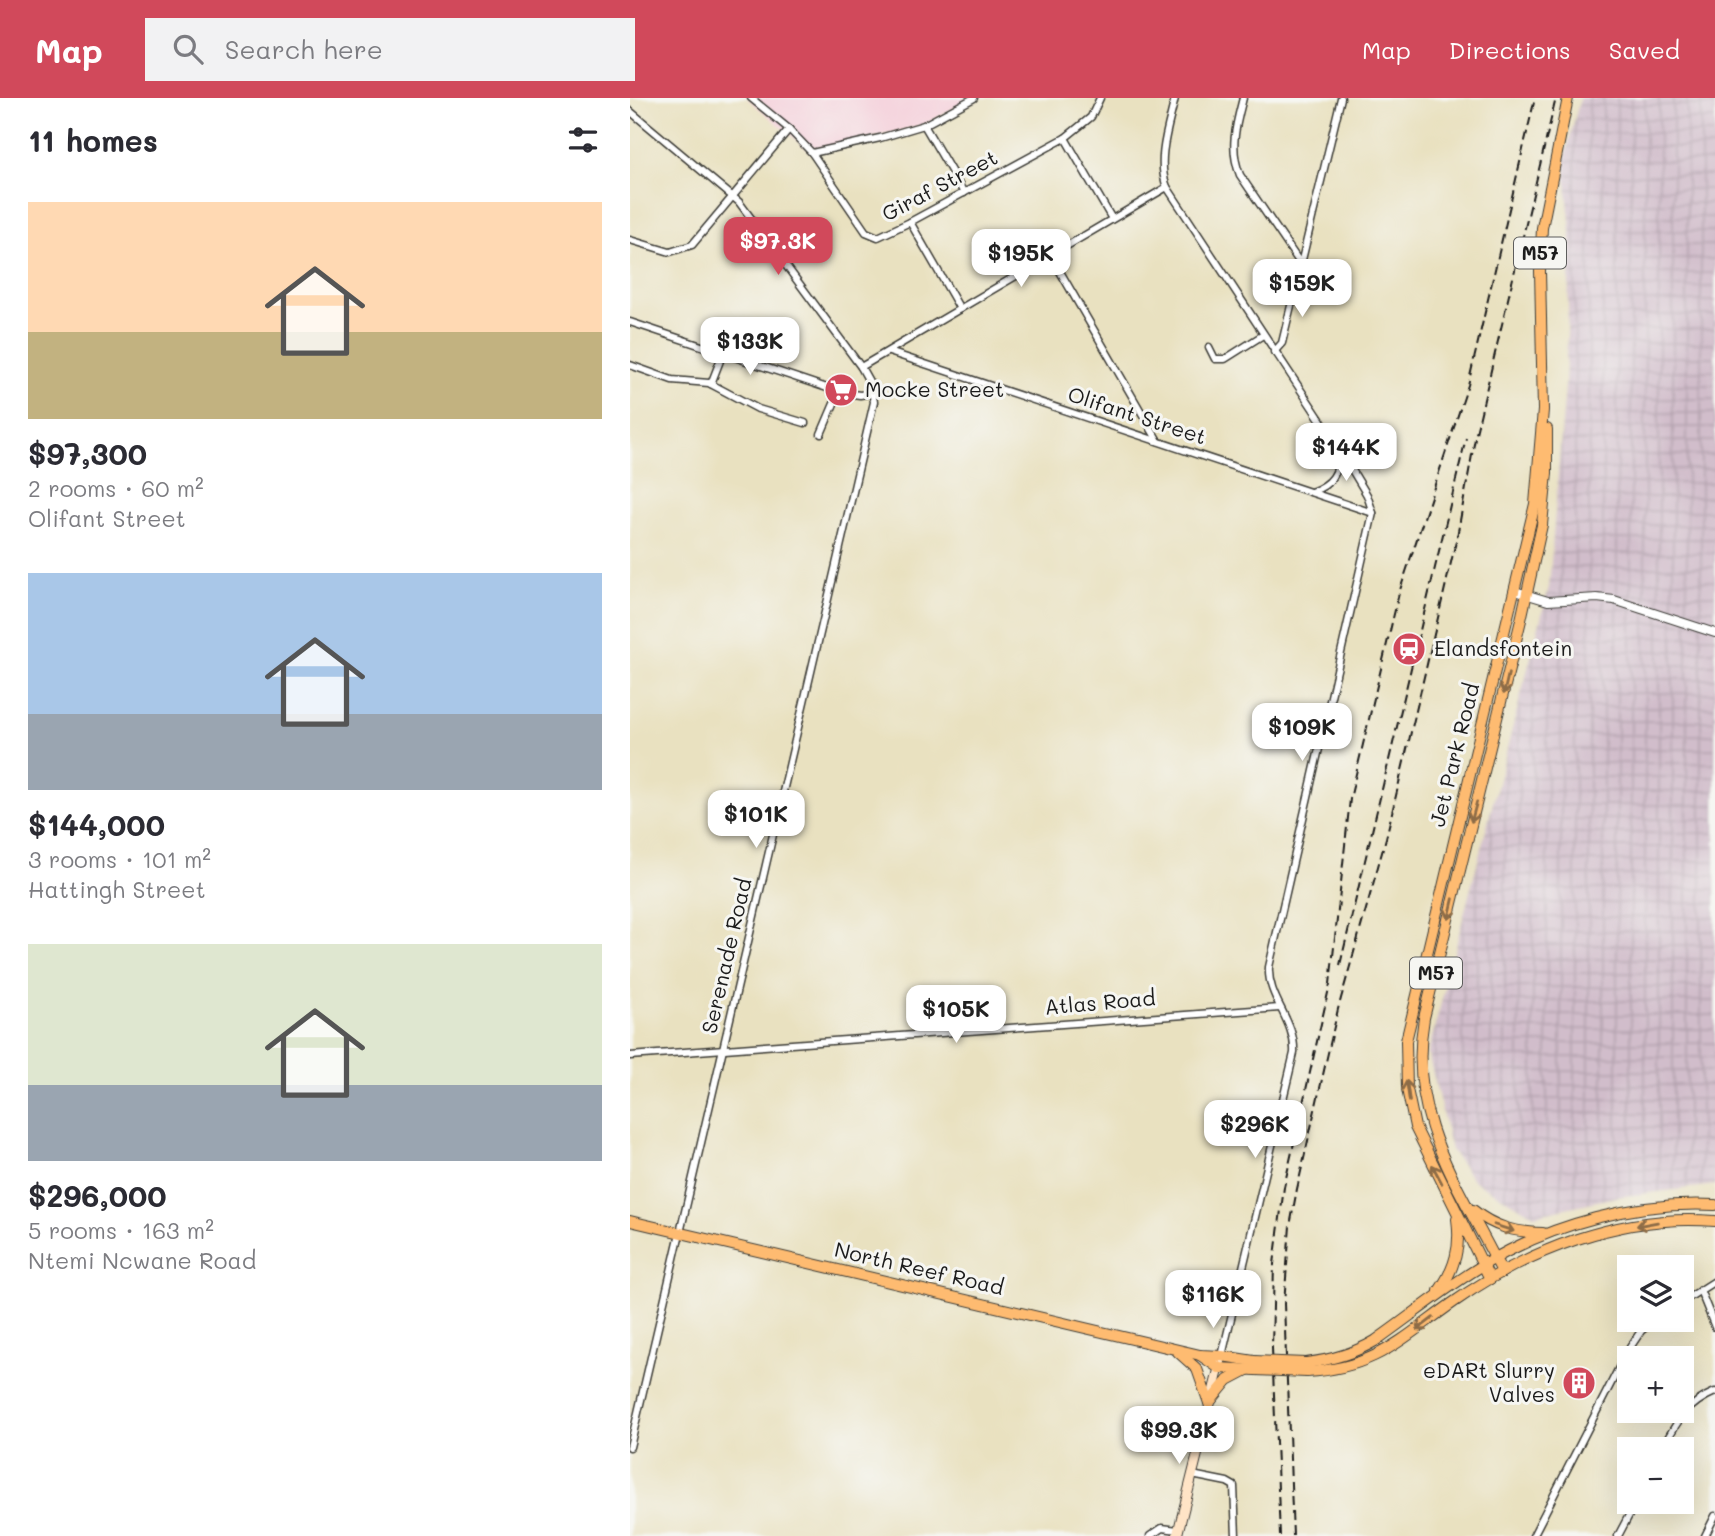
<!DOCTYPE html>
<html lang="en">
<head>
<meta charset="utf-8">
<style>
  body { margin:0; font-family:Mali,sans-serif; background:#f2f2f3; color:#2b2b33; height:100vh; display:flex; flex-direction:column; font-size:26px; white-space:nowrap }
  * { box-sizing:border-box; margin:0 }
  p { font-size:23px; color:#7c7c81 }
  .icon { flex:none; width:38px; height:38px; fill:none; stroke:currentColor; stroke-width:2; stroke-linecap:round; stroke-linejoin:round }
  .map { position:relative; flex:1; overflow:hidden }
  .panel { display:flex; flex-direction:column; background:#fff; width:630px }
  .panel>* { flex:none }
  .buttons { position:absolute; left:987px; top:1157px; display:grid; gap:14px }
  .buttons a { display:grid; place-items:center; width:77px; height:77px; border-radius:0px; background:#fff; box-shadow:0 7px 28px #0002; font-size:35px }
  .price { position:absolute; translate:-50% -60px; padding:0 16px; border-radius:14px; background:#fff; color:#222; font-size:23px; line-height:46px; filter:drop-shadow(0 2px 4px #0008) }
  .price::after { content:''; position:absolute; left:50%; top:42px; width:21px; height:16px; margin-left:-10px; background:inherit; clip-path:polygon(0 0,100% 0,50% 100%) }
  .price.on { background:#d1495b; color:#fff }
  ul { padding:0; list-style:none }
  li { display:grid; align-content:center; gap:14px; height:371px; padding:0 28px }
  li span { display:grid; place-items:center; height:217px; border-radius:0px; color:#555 }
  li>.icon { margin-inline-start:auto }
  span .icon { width:126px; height:126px; fill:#fffc; stroke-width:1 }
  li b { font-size:30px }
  h2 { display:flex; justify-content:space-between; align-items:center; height:84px; padding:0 28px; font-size:30px }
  header { display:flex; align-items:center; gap:42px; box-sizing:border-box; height:98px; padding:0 35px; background:#d1495b; color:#fff }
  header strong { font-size:33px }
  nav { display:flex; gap:38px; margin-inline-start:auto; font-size:24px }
  .search { width:490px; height:63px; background:#f2f2f3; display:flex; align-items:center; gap:18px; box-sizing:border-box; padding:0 24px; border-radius:0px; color:#7c7c81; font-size:26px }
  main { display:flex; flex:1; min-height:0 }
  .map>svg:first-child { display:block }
</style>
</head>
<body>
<header>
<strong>Map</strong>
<div class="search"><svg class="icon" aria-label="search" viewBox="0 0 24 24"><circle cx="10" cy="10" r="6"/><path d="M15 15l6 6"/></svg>Search here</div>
<nav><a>Map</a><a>Directions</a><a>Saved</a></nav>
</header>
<main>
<section class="panel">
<h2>11 homes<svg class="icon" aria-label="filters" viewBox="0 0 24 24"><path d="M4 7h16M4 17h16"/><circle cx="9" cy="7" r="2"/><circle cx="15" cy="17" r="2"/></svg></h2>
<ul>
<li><span style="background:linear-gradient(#ffd9b3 60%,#c2b280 0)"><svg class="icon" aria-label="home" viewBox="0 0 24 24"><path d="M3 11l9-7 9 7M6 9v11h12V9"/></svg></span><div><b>$97,300</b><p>2 rooms · 60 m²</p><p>Olifant Street</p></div></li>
<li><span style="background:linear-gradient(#a9c7e8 65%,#9aa5b1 0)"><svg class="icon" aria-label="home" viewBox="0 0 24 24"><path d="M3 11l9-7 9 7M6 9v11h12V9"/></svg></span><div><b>$144,000</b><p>3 rooms · 101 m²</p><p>Hattingh Street</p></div></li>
<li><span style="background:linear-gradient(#dfe7d0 65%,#9aa5b1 0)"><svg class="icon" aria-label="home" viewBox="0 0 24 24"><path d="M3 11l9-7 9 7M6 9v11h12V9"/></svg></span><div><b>$296,000</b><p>5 rooms · 163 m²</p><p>Ntemi Ncwane Road</p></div></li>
</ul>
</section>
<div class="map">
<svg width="1085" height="1438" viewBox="0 0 1085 1438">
  <defs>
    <pattern id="industrial-grid" width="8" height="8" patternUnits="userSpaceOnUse" patternTransform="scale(1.75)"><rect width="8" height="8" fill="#d1bdcb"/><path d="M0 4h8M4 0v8" fill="none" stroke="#b3a2ae"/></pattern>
  </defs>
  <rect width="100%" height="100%" fill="#f6f6f2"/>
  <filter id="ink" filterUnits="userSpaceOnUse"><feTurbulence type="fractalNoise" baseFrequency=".0143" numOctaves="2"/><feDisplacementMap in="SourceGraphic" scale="14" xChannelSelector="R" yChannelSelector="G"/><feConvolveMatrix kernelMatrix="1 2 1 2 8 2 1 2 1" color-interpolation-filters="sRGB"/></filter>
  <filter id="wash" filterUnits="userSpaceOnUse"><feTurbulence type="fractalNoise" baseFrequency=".00686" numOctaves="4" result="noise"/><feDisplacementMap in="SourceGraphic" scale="28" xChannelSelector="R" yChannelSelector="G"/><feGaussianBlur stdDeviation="1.57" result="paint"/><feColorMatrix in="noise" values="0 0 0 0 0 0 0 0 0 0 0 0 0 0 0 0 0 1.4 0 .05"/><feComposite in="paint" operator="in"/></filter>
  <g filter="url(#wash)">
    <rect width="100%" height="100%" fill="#e9e1c0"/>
    <polygon fill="#f5cfda" points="117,0 343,0 294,27 182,55"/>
    <polygon fill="url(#industrial-grid)" points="950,0 1085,0 1085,1087 986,1099 904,1117 844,1083 821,1052 798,955 919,489 935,288 941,133 934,63"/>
  </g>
  <g filter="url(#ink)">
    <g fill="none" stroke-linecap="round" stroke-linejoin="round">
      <defs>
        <g id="minor">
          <polyline points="121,0 159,31 182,55 236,134 248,139 280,124 435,40 461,19 470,0"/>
          <path d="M545,0C539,27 526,62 537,89L707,347L737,397L743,415L639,869C637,900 666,923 664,955L592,1258"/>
          <path d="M613,0C606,27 599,50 610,77L672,168"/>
          <polyline points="0,13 109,104 231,269 241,287 244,304 0,1349"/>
          <polyline points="294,27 334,95"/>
          <polyline points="435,40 482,121"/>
          <polyline points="182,55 250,40 294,27 344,0"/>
          <polyline points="280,124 330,211"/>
          <polyline points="0,142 40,154 62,147 159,31"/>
          <polyline points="421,158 528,343"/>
          <polyline points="0,224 209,294 230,297 243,295"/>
          <polyline points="579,249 585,261 595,261 633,237"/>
          <polyline points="259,254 743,415"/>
          <polyline points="644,254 652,245 711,0"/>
          <polyline points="0,267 42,282 79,285 128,311 175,325"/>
          <polyline points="231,269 537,89"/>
          <polyline points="81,286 93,255"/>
          <polyline points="191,336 209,294"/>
          <path d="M681,394C701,387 711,375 708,353"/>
          <polyline points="0,958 650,910"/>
          <polyline points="1070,1192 1085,1229"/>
          <polyline points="1052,1204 1085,1183"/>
          <path d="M1032,1351C1046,1325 1056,1306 1085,1294"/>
          <polyline points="562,1377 597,1384 604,1388 606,1438"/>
          <polyline points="520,1438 532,1430 548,1432"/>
          <polyline points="903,1438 997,1254 1011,1233 1024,1222"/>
          <polyline points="988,1438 1006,1404"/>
          <polyline points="1075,1438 1085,1418"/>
        </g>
        <polyline id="tertiary" points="885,493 918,503 967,500 984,502 1085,535"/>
        <polyline id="secondary" points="547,1438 592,1258"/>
        <g id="primary">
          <path d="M843,1112C865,1130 885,1134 913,1135"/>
          <polyline points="0,1123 570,1257 592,1258 624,1263"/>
          <path d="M872,1174C830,1089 776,1021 794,920L891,522L912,427L917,375V331"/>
          <polyline points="860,1181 785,1029 777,991 776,943 905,406 913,312 910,173 912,130 938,0"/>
          <path d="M809,1193C825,1170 831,1149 827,1121"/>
          <polyline points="548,1254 567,1271 579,1305"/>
          <polyline points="570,1257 589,1270 625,1272"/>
          <path d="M676,1265C701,1262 723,1256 745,1243C782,1217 816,1189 855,1166C921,1126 1007,1103 1085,1107"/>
          <path d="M677,1274C746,1270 771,1241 824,1204C898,1152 992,1115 1085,1123"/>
          <polyline points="579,1305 598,1282 617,1272"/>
        </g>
      </defs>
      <use href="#minor" stroke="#3b3a35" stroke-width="9"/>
      <use href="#tertiary" stroke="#3b3a35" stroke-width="10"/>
      <use href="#secondary" stroke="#3b3a35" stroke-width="11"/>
      <use href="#primary" stroke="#3b3a35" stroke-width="12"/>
      <use href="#minor" stroke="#fff" stroke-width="6"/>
      <use href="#tertiary" stroke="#fff" stroke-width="8"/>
      <use href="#secondary" stroke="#ffe4c6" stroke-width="9"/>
      <use href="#primary" stroke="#febb71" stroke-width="10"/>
      <g stroke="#1c1c1c" stroke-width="2" stroke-dasharray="10 5" stroke-linecap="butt">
        <polyline points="710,867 836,340"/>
        <polyline points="650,1438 642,1250 644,1166 654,1089 700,886 720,701 769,495 838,287 905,0"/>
        <polyline points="663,1438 654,1206 660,1128 667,1091 708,911 756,740 827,439 846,335 926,0"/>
      </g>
      <defs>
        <g id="primary-bridge">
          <polyline points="624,1263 676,1265"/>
          <polyline points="625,1272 677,1274"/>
        </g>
      </defs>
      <use href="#primary-bridge" stroke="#3b3a35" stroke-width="12" stroke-linecap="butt"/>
      <use href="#primary-bridge" stroke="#febb71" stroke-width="10"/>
    </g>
    <defs><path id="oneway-shaft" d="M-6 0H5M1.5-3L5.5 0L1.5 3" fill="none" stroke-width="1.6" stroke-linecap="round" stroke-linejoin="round" transform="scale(1.75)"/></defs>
    <g stroke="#8d6c46">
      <use href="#oneway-shaft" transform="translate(876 586) rotate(103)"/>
      <use href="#oneway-shaft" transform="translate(844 714) rotate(105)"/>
      <use href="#oneway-shaft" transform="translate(821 811) rotate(103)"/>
      <use href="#oneway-shaft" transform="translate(778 993) rotate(-98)"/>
      <use href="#oneway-shaft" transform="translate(807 1076) rotate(-118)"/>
      <use href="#oneway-shaft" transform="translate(1017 1126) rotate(170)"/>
      <use href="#oneway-shaft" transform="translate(874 1130) rotate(18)"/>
      <use href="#oneway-shaft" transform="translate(795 1226) rotate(143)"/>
    </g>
  </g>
  <defs>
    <symbol id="supermarket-disc" viewBox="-11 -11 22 22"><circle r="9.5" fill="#d1495b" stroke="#f6f6f2"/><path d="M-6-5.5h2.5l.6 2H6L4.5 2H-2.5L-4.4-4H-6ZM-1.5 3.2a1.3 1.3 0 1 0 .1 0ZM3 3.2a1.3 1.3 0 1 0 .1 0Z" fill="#fff"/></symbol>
    <symbol id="station-disc" viewBox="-11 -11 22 22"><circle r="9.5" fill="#d1495b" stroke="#f6f6f2"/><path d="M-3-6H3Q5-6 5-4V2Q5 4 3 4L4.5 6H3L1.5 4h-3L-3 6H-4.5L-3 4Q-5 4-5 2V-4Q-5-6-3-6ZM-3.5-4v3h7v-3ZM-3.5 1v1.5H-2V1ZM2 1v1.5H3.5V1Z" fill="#fff"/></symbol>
    <symbol id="building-disc" viewBox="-11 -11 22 22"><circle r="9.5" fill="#d1495b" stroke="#f6f6f2"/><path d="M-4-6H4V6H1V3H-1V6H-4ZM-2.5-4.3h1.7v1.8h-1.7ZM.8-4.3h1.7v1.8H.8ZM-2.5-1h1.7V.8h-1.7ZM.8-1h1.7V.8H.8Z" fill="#fff"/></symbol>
  </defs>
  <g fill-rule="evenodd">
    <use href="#supermarket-disc" x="192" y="273" width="38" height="38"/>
    <use href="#station-disc" x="760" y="532" width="38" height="38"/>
    <use href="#building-disc" x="930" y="1266" width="38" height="38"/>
  </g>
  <g text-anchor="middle" stroke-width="6" stroke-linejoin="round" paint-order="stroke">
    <g fill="#f6f6f2" stroke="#5d5d5c" stroke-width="2">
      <rect x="884" y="139.5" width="52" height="31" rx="5"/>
      <rect x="780" y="859.5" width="52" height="31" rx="5"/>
    </g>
    <g font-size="19" font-weight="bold" fill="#1c1c1c">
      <text x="910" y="162">M57</text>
      <text x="806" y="882">M57</text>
    </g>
    <g font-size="21" fill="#1c1c1c" stroke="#f6f6f2">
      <text transform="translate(310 88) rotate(-28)" y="7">Giraf Street</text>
      <text transform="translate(507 318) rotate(18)" y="7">Olifant Street</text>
      <text transform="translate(825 657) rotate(-76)" y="7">Jet Park Road</text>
      <text transform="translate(97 858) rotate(-77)" y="7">Serenade Road</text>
      <text transform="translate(470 905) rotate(-5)" y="7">Atlas Road</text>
      <text transform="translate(289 1171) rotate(13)" y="7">North Reef Road</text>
    </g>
    <g font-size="21" fill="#1c1c1c" stroke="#f6f6f2" text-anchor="start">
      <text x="235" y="299">Mocke Street</text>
      <text x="804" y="558">Elandsfontein</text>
      <text x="925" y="1280" text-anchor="end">eDARt Slurry<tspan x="925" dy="24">Valves</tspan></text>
    </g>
  </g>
</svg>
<div class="buttons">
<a><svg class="icon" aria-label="layers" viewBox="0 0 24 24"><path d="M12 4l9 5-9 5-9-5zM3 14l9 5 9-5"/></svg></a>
<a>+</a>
<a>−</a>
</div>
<b class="price on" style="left:148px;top:179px">$97.3K</b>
<b class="price" style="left:391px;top:191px">$195K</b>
<b class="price" style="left:672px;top:221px">$159K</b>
<b class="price" style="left:120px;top:279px">$133K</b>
<b class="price" style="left:716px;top:385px">$144K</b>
<b class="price" style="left:672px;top:665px">$109K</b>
<b class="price" style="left:126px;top:752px">$101K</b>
<b class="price" style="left:326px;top:947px">$105K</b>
<b class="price" style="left:625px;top:1062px">$296K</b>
<b class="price" style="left:583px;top:1232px">$116K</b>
<b class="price" style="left:549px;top:1368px">$99.3K</b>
</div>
</main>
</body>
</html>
